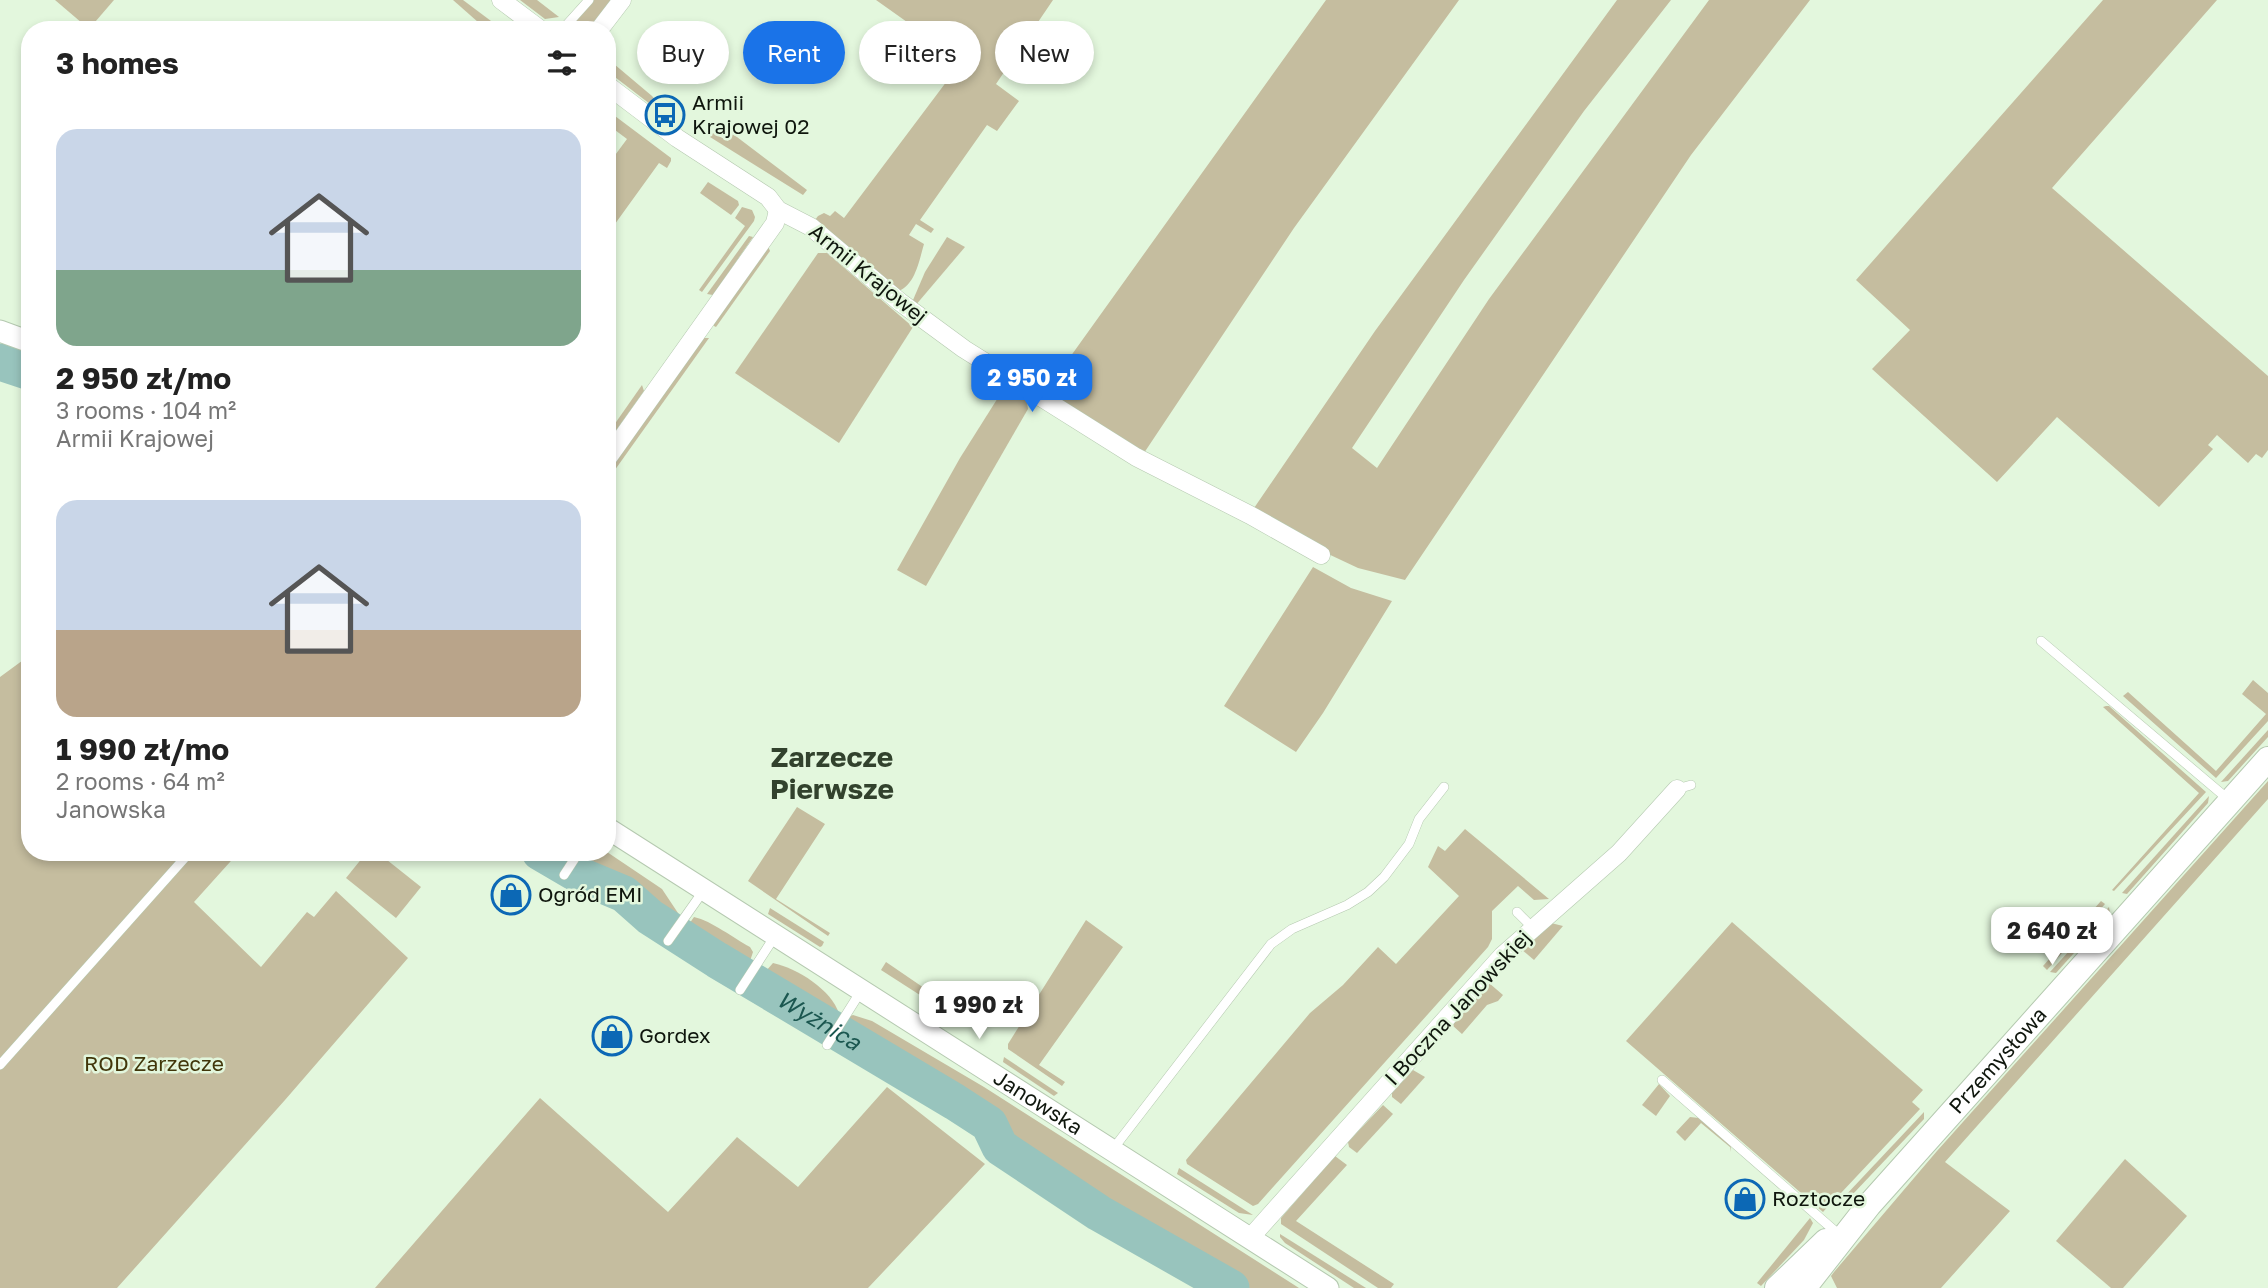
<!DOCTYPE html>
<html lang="en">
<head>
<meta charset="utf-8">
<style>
  body { margin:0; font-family:"Golos Text",sans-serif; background:#f2f2f2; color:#222; height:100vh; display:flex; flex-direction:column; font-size:26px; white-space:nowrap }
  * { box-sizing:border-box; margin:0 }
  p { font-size:23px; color:#767676 }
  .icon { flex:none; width:38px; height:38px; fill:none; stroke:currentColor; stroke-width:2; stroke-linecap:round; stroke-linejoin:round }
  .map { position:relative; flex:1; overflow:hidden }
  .details { position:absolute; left:21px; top:21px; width:595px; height:840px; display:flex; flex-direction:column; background:#fff; border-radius:28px; box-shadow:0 4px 10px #0003 }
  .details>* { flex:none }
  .hud { position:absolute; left:637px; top:21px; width:665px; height:63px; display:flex; gap:14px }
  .price { position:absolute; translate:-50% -60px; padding:0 16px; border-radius:14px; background:#fff; color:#222; font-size:23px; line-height:46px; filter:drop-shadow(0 2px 4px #0008) }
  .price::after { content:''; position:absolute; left:50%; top:42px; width:21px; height:16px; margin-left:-10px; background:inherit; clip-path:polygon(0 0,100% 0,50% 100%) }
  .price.on { background:#1a73e8; color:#fff }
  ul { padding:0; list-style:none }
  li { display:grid; align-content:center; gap:14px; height:371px; padding:0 35px }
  li span { display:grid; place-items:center; height:217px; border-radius:21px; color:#555 }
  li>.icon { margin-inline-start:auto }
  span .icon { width:126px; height:126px; fill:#fffc; stroke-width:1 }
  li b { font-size:30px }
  h2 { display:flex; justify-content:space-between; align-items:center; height:84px; padding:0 35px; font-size:30px }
  .chip { padding:0 24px; border-radius:32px; background:#fff; box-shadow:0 4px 10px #0003; font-size:24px; line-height:63px }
  .chip.on { background:#1a73e8; color:#fff }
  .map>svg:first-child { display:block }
</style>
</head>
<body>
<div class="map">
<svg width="2268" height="1288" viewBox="0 0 2268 1288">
  <rect width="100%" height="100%" fill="#e3f7dd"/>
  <g fill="#c5bd9f">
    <polygon points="55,0 114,0 89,29"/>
    <polygon points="453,0 463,0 503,30 487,30"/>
    <polygon points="520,0 537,0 559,17 545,19"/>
    <polygon points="592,0 613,0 590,30 582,30 574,23"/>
    <path d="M876,0H1053L996,84L1019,101L997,131L987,125L920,220L934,229L931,233L916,224L909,235L924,244C919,261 915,287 896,292L815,220L818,216L824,213L830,216L835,211L844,218L962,61Z"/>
    <polygon points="1326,0 1459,0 1294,228 1144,453 1045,392"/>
    <polygon points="1617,0 1671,0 1584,111 1464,280 1352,448 1377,468 1489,299 1709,0 1810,0 1691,155 1405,580 1358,568 1324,552 1252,511 1375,331"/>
    <polygon points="2103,0 2217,0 2052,188 2268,376 2268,450 2262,458 2256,454 2248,463 2217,435 2208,445 2213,449 2159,507 2057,417 1997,482 1872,369 1910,330 1856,280"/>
    <polygon points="614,64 652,96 665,112 663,114 611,74"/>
    <polygon points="607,110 671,158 671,161 667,168 659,163 607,235 607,166 627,139 607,124"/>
    <polygon points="713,133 728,141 733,134 807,190 803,195 710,137"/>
    <polygon points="708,182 738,201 739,205 731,215 700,193"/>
    <polygon points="742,207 752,210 755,217 754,221 702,292 699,290 745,226 735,218"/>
    <polygon points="749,236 753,237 713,295 707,294"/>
    <polygon points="947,237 965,247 915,306 913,300 925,272"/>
    <polygon points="768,246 770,251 716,327 714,326 713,322"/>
    <polygon points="818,253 827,253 913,327 839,443 735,373"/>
    <polygon points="703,338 709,338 607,481 607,473"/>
    <polygon points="0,346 30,359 30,369 0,359"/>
    <polygon points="642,385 644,391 607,443 607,435"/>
    <polygon points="1006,385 1026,396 1028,409 926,586 897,570 960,458"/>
    <polygon points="1313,567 1351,588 1392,601 1323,713 1296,752 1224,706"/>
    <polygon points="30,655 30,852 239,852 194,902 261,967 307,912 314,917 336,891 408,958 285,1100 117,1288 0,1288 0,677"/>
    <polygon points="2253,680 2268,693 2268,721 2216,778 2123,696 2128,692 2216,771 2266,714 2242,694"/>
    <polygon points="2106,706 2109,706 2206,792 2114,891 2112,890 2199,793 2103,707"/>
    <polygon points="2268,730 2268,737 2228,781 2221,782"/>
    <polygon points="2268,781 2268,799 1945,1162 2010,1211 1941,1288 1837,1288 1831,1276 1834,1272 1937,1151"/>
    <polygon points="2209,796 2208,803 2127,894 2122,893"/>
    <polygon points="797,807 825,824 776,899 830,933 828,936 748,881"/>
    <polygon points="1465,829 1549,899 1534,900 1518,886 1492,911 1492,939 1488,947 1258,1204 1253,1206 1187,1164 1186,1160 1310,1013 1343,985 1378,947 1396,964 1459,896 1428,867 1438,846 1445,851"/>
    <polygon points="367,852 377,852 421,887 396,918 346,878"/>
    <path d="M588,852H607L662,889L680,916L672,926C653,914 639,898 619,887C606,879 591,876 578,870Z"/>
    <polygon points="575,874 619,894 647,918 668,930 662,937 595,890 592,892 571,879"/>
    <polygon points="2101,901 2105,904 2047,970 2043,966"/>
    <polygon points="2109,907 2110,913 2056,973 2050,972"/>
    <polygon points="770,908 824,942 822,946 820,947 768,914"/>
    <path d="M694,917C712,921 733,938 750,947L753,952L750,961L742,972L682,934Z"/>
    <polygon points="1086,920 1123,947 1039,1065 1065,1082 1062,1086 1008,1049 1008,1044"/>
    <polygon points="1732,922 1923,1090 1912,1102 1920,1109 1841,1193 1837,1192 1829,1200 1831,1203 1823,1212 1626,1041"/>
    <polygon points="1551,923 1563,926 1534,960 1521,949"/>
    <polygon points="679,939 738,978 732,985 674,947"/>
    <polygon points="886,962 927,990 923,997 881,970"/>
    <path d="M773,963C797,968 832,990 839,1014L832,1026L758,980Z"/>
    <polygon points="1489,983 1503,995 1498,1001 1487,1005 1462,1034 1452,1025"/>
    <polygon points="853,1015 872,1021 984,1087 1299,1288 1238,1288 1225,1283 1099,1210 1002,1146 991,1122 840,1030 848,1017"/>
    <polygon points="1004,1057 1058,1093 1054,1096 1003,1062"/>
    <polygon points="1413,1070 1425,1077 1401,1104 1392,1097 1392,1093"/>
    <polygon points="1659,1084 1670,1096 1656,1116 1642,1105"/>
    <polygon points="887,1087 985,1164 868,1288 375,1288 540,1098 668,1212 737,1137 798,1187"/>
    <polygon points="1383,1105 1393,1114 1357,1153 1349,1147 1348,1142"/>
    <polygon points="1924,1112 1924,1119 1852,1195 1845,1196"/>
    <polygon points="1690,1117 1699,1118 1731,1145 1730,1152 1730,1147 1701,1123 1685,1141 1676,1132"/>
    <polygon points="1335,1156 1347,1165 1296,1221 1394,1284 1391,1288 1378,1288 1281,1224 1281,1218"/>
    <polygon points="2125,1159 2187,1216 2123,1288 2111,1288 2056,1241"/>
    <polygon points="1179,1168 1253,1215 1239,1213 1177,1174"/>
    <polygon points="1810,1218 1813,1223 1804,1240 1761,1286 1757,1283"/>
    <polygon points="1280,1234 1366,1288 1354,1288 1285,1243 1280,1237"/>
  </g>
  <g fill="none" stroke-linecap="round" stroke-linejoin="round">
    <g stroke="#98c4bd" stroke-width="37">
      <polyline points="0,362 30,372"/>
      <path id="s1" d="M540,852L581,876L624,894L650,917L717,960L955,1102L989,1124L1000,1147L1099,1213L1231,1288"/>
    </g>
    <defs>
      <g id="service">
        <polyline points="562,30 589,0"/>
        <polyline points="2041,641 2229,800"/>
        <polyline points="1677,789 1691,785"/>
        <polyline points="564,875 579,852"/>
        <polyline points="1517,912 1533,928"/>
        <polyline points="668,941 704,890"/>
        <polyline points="740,990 775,936"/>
        <polyline points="827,1045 861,991"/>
        <polyline points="0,1065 190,852"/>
        <polyline points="1662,1080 1836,1232"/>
        <polyline points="1113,1149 1271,944 1292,929 1347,905 1368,892 1384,877 1409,844 1419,819 1444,787"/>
      </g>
      <g id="minor">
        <polyline points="501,0 541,30"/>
        <polyline points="599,30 622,0"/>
        <polyline points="607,85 677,138 768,197 778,210 811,227 900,302 964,349 1136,457 1250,515 1321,555"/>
        <polyline points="607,459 775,223 778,210"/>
        <polyline points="1250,1238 1502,956 1619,853 1677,789"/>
      </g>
      <g id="tertiary">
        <polyline points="0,331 30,342"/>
        <path id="s2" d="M607,828L1328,1288"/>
      </g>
      <g id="secondary">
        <polyline points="1777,1288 1826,1241"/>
        <path id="s3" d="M1804,1288L1869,1205L2268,759"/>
      </g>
    </defs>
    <use href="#service" stroke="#b5c9b0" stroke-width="10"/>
    <use href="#minor" stroke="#b5c9b0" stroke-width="19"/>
    <use href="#tertiary" stroke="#b5c9b0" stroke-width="23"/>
    <use href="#secondary" stroke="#b5c9b0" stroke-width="26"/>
    <use href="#service" stroke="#fff" stroke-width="9"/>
    <use href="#minor" stroke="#fff" stroke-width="18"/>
    <use href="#tertiary" stroke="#fff" stroke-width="21"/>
    <use href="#secondary" stroke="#fff" stroke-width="24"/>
  </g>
  <defs>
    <symbol id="bus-ring" viewBox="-11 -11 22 22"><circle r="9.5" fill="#e3f7dd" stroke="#0c68b5" stroke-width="1.5"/><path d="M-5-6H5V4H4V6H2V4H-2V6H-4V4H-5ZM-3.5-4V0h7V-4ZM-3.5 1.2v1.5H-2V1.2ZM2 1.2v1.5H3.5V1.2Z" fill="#0c68b5"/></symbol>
    <symbol id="shop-ring" viewBox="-11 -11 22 22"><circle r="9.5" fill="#e3f7dd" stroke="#0c68b5" stroke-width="1.5"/><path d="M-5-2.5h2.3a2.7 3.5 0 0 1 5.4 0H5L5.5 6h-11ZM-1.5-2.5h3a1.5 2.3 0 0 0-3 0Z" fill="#0c68b5"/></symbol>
  </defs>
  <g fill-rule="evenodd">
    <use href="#bus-ring" x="643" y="93" width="44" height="44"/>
    <use href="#shop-ring" x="489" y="873" width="44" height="44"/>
    <use href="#shop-ring" x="590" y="1014" width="44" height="44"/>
    <use href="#shop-ring" x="1723" y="1177" width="44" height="44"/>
  </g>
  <g text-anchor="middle" stroke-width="5" stroke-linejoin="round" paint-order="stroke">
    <g font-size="21" fill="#0f160d" stroke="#e3f7dd" text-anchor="start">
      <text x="692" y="110">Armii<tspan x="692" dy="24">Krajowej 02</tspan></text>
      <text x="538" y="902">Ogród EMI</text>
      <text x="639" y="1043">Gordex</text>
      <text x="1772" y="1206">Roztocze</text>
    </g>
    <g font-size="21" fill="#0f160d" stroke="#e3f7dd">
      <text transform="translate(868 274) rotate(39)" y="7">Armii Krajowej</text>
      <text transform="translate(1458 1008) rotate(-47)" y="7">I Boczna Janowskiej</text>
      <text dy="7" stroke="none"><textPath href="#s3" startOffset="299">Przemysłowa</textPath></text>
      <text dy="7" stroke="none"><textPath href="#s2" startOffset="511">Janowska</textPath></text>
    </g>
    <g font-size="21" fill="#41360a" stroke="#e3f7dd">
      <text x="154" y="1071">ROD Zarzecze</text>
    </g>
    <g font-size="23" font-style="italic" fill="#1b5750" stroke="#e3f7dd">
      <text dy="8" stroke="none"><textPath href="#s1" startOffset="327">Wyżnica</textPath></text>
    </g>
    <g font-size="28" font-weight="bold" fill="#32422d" stroke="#e3f7dd">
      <text x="832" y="767">Zarzecze<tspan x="832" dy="32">Pierwsze</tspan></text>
    </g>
  </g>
</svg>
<b class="price on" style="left:1032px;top:414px">2 950 zł</b>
<b class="price" style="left:2052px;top:967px">2 640 zł</b>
<b class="price" style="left:979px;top:1041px">1 990 zł</b>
<div class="hud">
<a class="chip">Buy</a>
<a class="chip on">Rent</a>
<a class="chip">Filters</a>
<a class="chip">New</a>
</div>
<section class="details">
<h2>3 homes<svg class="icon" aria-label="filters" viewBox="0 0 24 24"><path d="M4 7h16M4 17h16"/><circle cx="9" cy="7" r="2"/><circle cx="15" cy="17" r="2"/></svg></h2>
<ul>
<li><span style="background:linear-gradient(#c9d6e8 65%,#7fa58c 0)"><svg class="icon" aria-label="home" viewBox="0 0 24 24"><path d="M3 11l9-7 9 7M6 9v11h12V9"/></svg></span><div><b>2 950 zł/mo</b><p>3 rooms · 104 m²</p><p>Armii Krajowej</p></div></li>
<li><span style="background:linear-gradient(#c9d6e8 60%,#b9a48a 0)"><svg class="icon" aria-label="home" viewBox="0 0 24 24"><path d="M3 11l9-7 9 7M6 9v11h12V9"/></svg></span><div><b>1 990 zł/mo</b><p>2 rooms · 64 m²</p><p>Janowska</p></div></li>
</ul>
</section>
</div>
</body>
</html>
